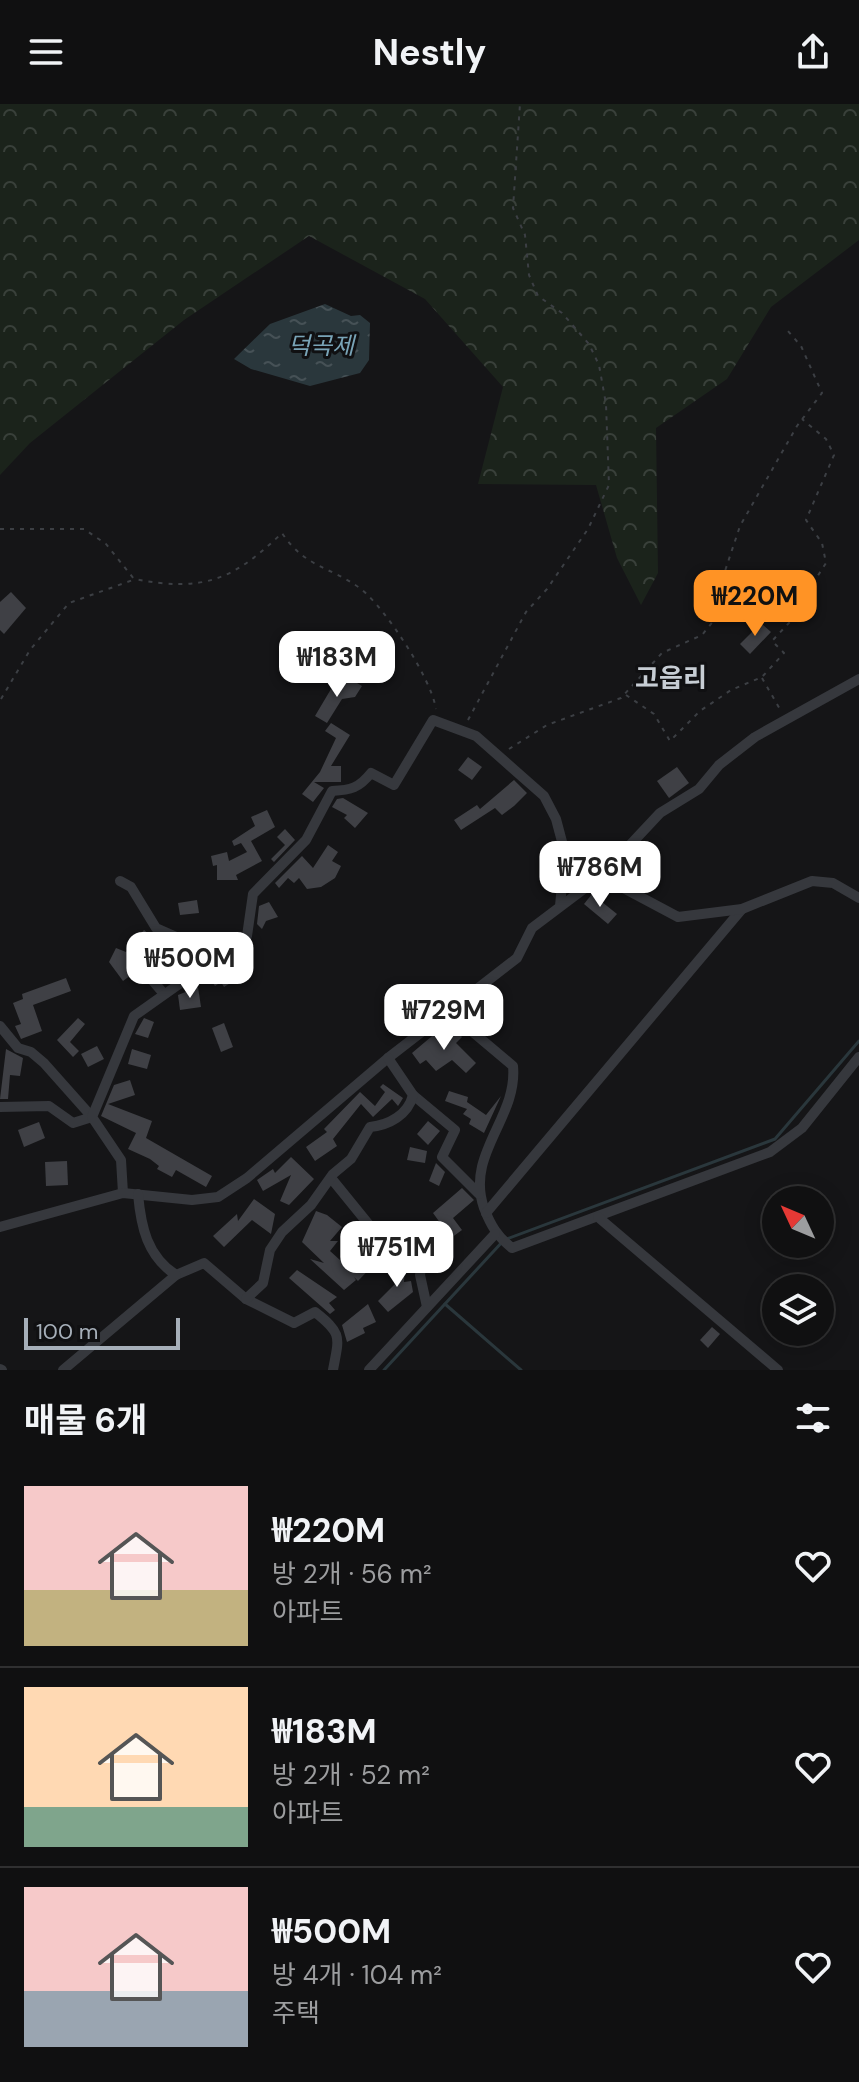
<!DOCTYPE html>
<html lang="ko">
<head>
<meta charset="utf-8">
<style>
  body { margin:0; font-family:"DM Sans","Noto Sans KR",sans-serif; background:#1e1e1f; color:#f1f3f6; height:100vh; display:flex; flex-direction:column; font-size:30px; white-space:nowrap }
  * { box-sizing:border-box; margin:0 }
  p { font-size:26px; color:#9c9d9f }
  .icon { flex:none; width:44px; height:44px; fill:none; stroke:currentColor; stroke-width:2; stroke-linecap:round; stroke-linejoin:round }
  .map { position:relative; height:1266px; overflow:hidden }
  .details { display:flex; flex-direction:column; background:#101011; flex:1 }
  .details>* { flex:none }
  .needle { width:52px; rotate:314deg }
  .tools { position:absolute; left:762px; top:1082px; display:grid; gap:16px }
  .tools a { display:grid; place-items:center; width:72px; height:72px; border-radius:50%; background:#101011; box-shadow:0 4px 20px #0003,0 0 0 2px #303031; font-size:40px }
  .scale { position:absolute; left:24px; bottom:20px; width:156px; box-sizing:border-box; padding-left:8px; border:4px solid #a6afb9; border-top:0; font-size:22px; line-height:28px; white-space:nowrap; color:#a6afb9; -webkit-text-stroke:6px #101012; paint-order:stroke }
  .price { position:absolute; translate:-50% -68px; padding:0 18px; border-radius:16px; background:#fff; color:#222; font-size:26px; line-height:52px; filter:drop-shadow(0 2px 4px #0008) }
  .price::after { content:''; position:absolute; left:50%; top:48px; width:24px; height:18px; margin-left:-12px; background:inherit; clip-path:polygon(0 0,100% 0,50% 100%) }
  .price.active { background:#ff9325; color:#111 }
  ul { padding:0; list-style:none }
  li { display:flex; align-items:center; gap:24px; height:200px; padding:0 24px }
  li+li { border-top:2px solid #303031 }
  li span { display:grid; place-items:center; flex:none; width:224px; height:160px; border-radius:0px; color:#555 }
  li>.icon { margin-inline-start:auto }
  span .icon { width:96px; height:96px; fill:#fffc; stroke-width:1 }
  li b { font-size:34px }
  h2 { display:flex; justify-content:space-between; align-items:center; height:96px; padding:0 24px; font-size:34px }
  header { display:flex; justify-content:space-between; align-items:center; height:104px; padding:0 24px; background:#101011; font-size:36px; font-weight:700 }
  .map>svg:first-child { display:block }
</style>
</head>
<body>
<header><svg class="icon" aria-label="menu" viewBox="0 0 24 24"><path d="M4 6h16M4 12h16M4 18h16"/></svg>Nestly<svg class="icon" aria-label="share" viewBox="0 0 24 24"><path d="M12 15V3M7 8l5-5 5 5M5 13v7h14v-7"/></svg></header>
<div class="map">
<svg width="859" height="1266" viewBox="0 0 859 1266">
  <defs>
    <pattern id="forest-crowns" width="20" height="18" patternUnits="userSpaceOnUse" patternTransform="scale(2)"><rect width="20" height="18" fill="#1b231b"/><path d="M2 6a3 3 0 1 1 6 0M12 15a3 3 0 1 1 6 0" fill="none" stroke="#39403a"/></pattern>
    <pattern id="water-ripples" width="26" height="14" patternUnits="userSpaceOnUse" patternTransform="scale(2)"><rect width="26" height="14" fill="#2a373c"/><path d="M2 4q2-2 4 0t4 0M15 11q2-2 4 0t4 0" fill="none" stroke="#465156"/></pattern>
  </defs>
  <rect width="100%" height="100%" fill="#151517"/>
  <polygon fill="url(#forest-crowns)" points="0,0 859,0 859,136 771,203 727,275 656,324 658,469 641,501 617,454 596,381 478,380 503,283 425,195 309,132 184,216 30,339 0,371"/>
  <polygon fill="url(#water-ripples)" points="325,200 351,212 360,211 370,219 369,256 360,269 310,282 251,265 234,255 270,220"/>
  <g fill="none" stroke-linecap="round" stroke-linejoin="round">
    <g stroke="#2a373c" stroke-width="3">
      <polyline points="445,1200 521,1266"/>
      <polyline points="384,1266 504,1136 775,1035 859,937"/>
    </g>
  </g>
  <g fill="#3f4045">
    <polygon points="11,488 26,504 4,530 0,526 0,498"/>
    <polygon points="761,519 771,528 750,550 740,540"/>
    <polygon points="347,573 362,582 355,593 342,595 327,619 315,612 331,585 337,589"/>
    <polygon points="331,619 350,631 331,662 341,662 341,678 314,678 324,684 313,698 302,690 320,668 336,634 325,627"/>
    <polygon points="468,653 482,663 472,676 458,666"/>
    <polygon points="677,663 689,679 669,694 657,677"/>
    <polygon points="514,676 527,689 514,702 502,711 495,704 461,726 454,716 477,701 480,705"/>
    <polygon points="343,694 368,709 355,724 344,714 347,711 332,703 337,695"/>
    <polygon points="267,706 275,723 251,737 262,757 236,771 238,776 217,776 217,761 213,762 211,752 227,748 229,757 247,748 241,739 234,742 232,737 255,722 251,713"/>
    <polygon points="285,725 295,736 274,758 271,755 285,741 277,733"/>
    <polygon points="328,741 338,748 332,757 341,762 335,774 321,783 307,785 299,774 294,779 288,774 279,784 275,779 302,752 313,764"/>
    <polygon points="592,790 617,810 608,820 584,800"/>
    <polygon points="197,796 199,809 180,811 178,799"/>
    <polygon points="269,798 278,813 266,817 262,825 257,820 259,802"/>
    <polygon points="144,826 151,832 137,848 128,853 135,868 123,877 109,858 116,844 126,848"/>
    <polygon points="178,842 185,846 160,873 147,858 166,856"/>
    <polygon points="235,850 245,861 230,874 232,878 224,883 221,878 215,882 207,870"/>
    <polygon points="66,874 71,887 33,901 42,927 21,935 15,922 21,920 13,899 23,895 22,890"/>
    <polygon points="198,883 201,903 180,906 178,891"/>
    <polygon points="78,914 85,920 70,938 79,947 73,953 57,936"/>
    <polygon points="144,914 154,918 148,934 135,930"/>
    <polygon points="224,919 233,943 221,948 212,924"/>
    <polygon points="453,923 462,933 456,939 476,959 466,969 452,956 436,967 426,956 420,960 412,949 438,927 442,933"/>
    <polygon points="97,942 104,955 88,963 81,950"/>
    <polygon points="6,945 23,954 20,972 10,971 8,995 0,995"/>
    <polygon points="132,945 151,951 147,965 128,960"/>
    <polygon points="130,976 135,991 108,1000 152,1017 146,1034 212,1072 206,1083 176,1066 172,1073 157,1065 159,1062 150,1055 128,1045 136,1029 101,1012 114,981"/>
    <polygon points="383,980 403,994 400,999 398,1002 392,995 373,1013 361,1000 333,1035 337,1042 315,1057 306,1043 327,1028 324,1025 360,988 375,1002 385,988 380,983"/>
    <polygon points="449,987 468,993 467,998 486,1011 501,992 484,1029 469,1020 471,1015 463,1010 467,1005 445,997"/>
    <polygon points="428,1017 440,1027 428,1041 417,1030"/>
    <polygon points="39,1018 45,1034 24,1043 18,1026"/>
    <polygon points="410,1043 427,1047 425,1059 407,1056"/>
    <polygon points="291,1053 314,1075 289,1101 280,1097 291,1071 263,1087 257,1076 273,1065 275,1069"/>
    <polygon points="67,1057 68,1081 46,1082 45,1058"/>
    <polygon points="436,1059 445,1068 439,1082 429,1077"/>
    <polygon points="462,1084 474,1096 453,1114 462,1126 451,1134 433,1109"/>
    <polygon points="254,1095 275,1110 271,1130 252,1116 224,1143 213,1132 237,1110 238,1117"/>
    <polygon points="316,1107 327,1111 342,1123 330,1137 338,1137 330,1147 350,1165 352,1138 366,1138 365,1155 378,1156 358,1177 354,1173 356,1176 344,1186 310,1155 324,1159 302,1138"/>
    <polygon points="389,1158 405,1162 404,1178 411,1177 413,1188 388,1208 378,1197 398,1177 396,1167 389,1166"/>
    <polygon points="297,1166 337,1193 329,1199 335,1206 330,1210 289,1174"/>
    <polygon points="368,1200 376,1218 363,1224 365,1229 347,1238 342,1221"/>
    <polygon points="712,1223 720,1230 708,1244 700,1236"/>
  </g>
  <g fill="none" stroke-linecap="round" stroke-linejoin="round">
    <g stroke="#3c3f44" stroke-width="2" stroke-dasharray="4 6" stroke-linecap="butt">
      <path d="M0,425H84L106,440L134,475C203,488 232,477 282,429C305,464 332,463 361,485C386,505 431,574 436,605"/>
      <polyline points="762,574 781,607"/>
      <polyline points="626,591 654,610 670,637 700,607 731,586 762,573 784,549 772,537 803,504 808,487 826,459 822,439 806,416 834,351 826,335 802,315"/>
      <polyline points="1,595 30,546 69,499 133,476"/>
      <polyline points="468,616 526,508 547,485 588,425 609,381 606,300 599,261 589,240 562,209 538,192 529,171 525,131 513,104 520,0"/>
      <polyline points="509,645 547,621 621,594 662,549 702,531 719,510 725,467 740,422 797,322 822,289 801,242 787,226"/>
    </g>
    <g stroke="#36383d" stroke-width="10">
      <polyline points="601,772 660,709 699,685 719,661 755,633 859,575"/>
      <polyline points="120,777 131,783 156,824 190,839 211,856"/>
      <polyline points="135,856 164,890"/>
      <path d="M449,908L513,962C518,1014 465,1050 484,1104C491,1122 497,1132 512,1144L770,1048L802,1024L859,953"/>
      <polyline points="0,922 18,944 31,948 44,959 92,1013 73,1019 49,1002 0,1003"/>
      <polyline points="413,991 455,1026 442,1053 479,1090"/>
      <polyline points="331,1074 396,1154 416,1154 422,1158 420,1171 427,1203"/>
      <path d="M123,1089L121,1056L92,1013L134,912L247,832L253,790L306,736L332,687C351,686 359,684 371,669L394,681L433,616L476,632L544,692L556,715L565,749L560,802"/>
      <polyline points="486,1109 742,805"/>
      <polyline points="598,1113 778,1266"/>
      <polyline points="0,1123 123,1089 192,1096 218,1093 247,1074 388,954 517,854 532,824 601,772 678,813 742,805 812,777 833,779 859,794"/>
      <path d="M176,1171L204,1159L246,1195L294,1219L315,1208C343,1230 339,1233 333,1266"/>
      <path d="M246,1195L263,1179L270,1146L282,1128L311,1101L333,1070L351,1055L370,1023C389,1021 408,1011 413,991L388,954"/>
      <polyline points="0,1265 2,1266"/>
      <path d="M63,1266L176,1171C147,1152 141,1123 138,1090"/>
      <polyline points="369,1266 495,1130"/>
    </g>
  </g>
  <g text-anchor="middle" stroke-width="6" stroke-linejoin="round" paint-order="stroke">
    <g font-size="24" font-style="italic" fill="#79a4b7" stroke="#101012">
      <text x="321" y="250">덕곡제</text>
    </g>
    <g font-size="26" font-weight="bold" fill="#c7cdd4" stroke="#101012">
      <text x="671" y="583">고읍리</text>
    </g>
  </g>
</svg>
<div class="tools">
<a><svg class="needle" viewBox="-14 -14 28 28"><path d="M0-13l5 13h-10z" fill="#e53935"/><path d="M0 13l5-13h-10z" fill="#9c9d9f"/></svg></a>
<a><svg class="icon" aria-label="layers" viewBox="0 0 24 24"><path d="M12 4l9 5-9 5-9-5zM3 14l9 5 9-5"/></svg></a>
</div>
<div class="scale">100 m</div>
<b class="price active" style="left:755px;top:534px">₩220M</b>
<b class="price" style="left:337px;top:595px">₩183M</b>
<b class="price" style="left:600px;top:805px">₩786M</b>
<b class="price" style="left:190px;top:896px">₩500M</b>
<b class="price" style="left:444px;top:948px">₩729M</b>
<b class="price" style="left:397px;top:1185px">₩751M</b>
</div>
<section class="details">
<h2>매물 6개<svg class="icon" aria-label="filters" viewBox="0 0 24 24"><path d="M4 7h16M4 17h16"/><circle cx="9" cy="7" r="2"/><circle cx="15" cy="17" r="2"/></svg></h2>
<ul>
<li><span style="background:linear-gradient(#f6c9c9 65%,#c2b280 0)"><svg class="icon" aria-label="home" viewBox="0 0 24 24"><path d="M3 11l9-7 9 7M6 9v11h12V9"/></svg></span><div><b>₩220M</b><p>방 2개 · 56 m²</p><p>아파트</p></div><svg class="icon" aria-label="heart" viewBox="0 0 24 24"><path d="M12 20l-8-8c-3-5 5-10 8-4 3-6 11-1 8 4z"/></svg></li>
<li><span style="background:linear-gradient(#ffd9b3 75%,#7fa58c 0)"><svg class="icon" aria-label="home" viewBox="0 0 24 24"><path d="M3 11l9-7 9 7M6 9v11h12V9"/></svg></span><div><b>₩183M</b><p>방 2개 · 52 m²</p><p>아파트</p></div><svg class="icon" aria-label="heart" viewBox="0 0 24 24"><path d="M12 20l-8-8c-3-5 5-10 8-4 3-6 11-1 8 4z"/></svg></li>
<li><span style="background:linear-gradient(#f6c9c9 65%,#9aa5b1 0)"><svg class="icon" aria-label="home" viewBox="0 0 24 24"><path d="M3 11l9-7 9 7M6 9v11h12V9"/></svg></span><div><b>₩500M</b><p>방 4개 · 104 m²</p><p>주택</p></div><svg class="icon" aria-label="heart" viewBox="0 0 24 24"><path d="M12 20l-8-8c-3-5 5-10 8-4 3-6 11-1 8 4z"/></svg></li>
</ul>
</section>
</body>
</html>
